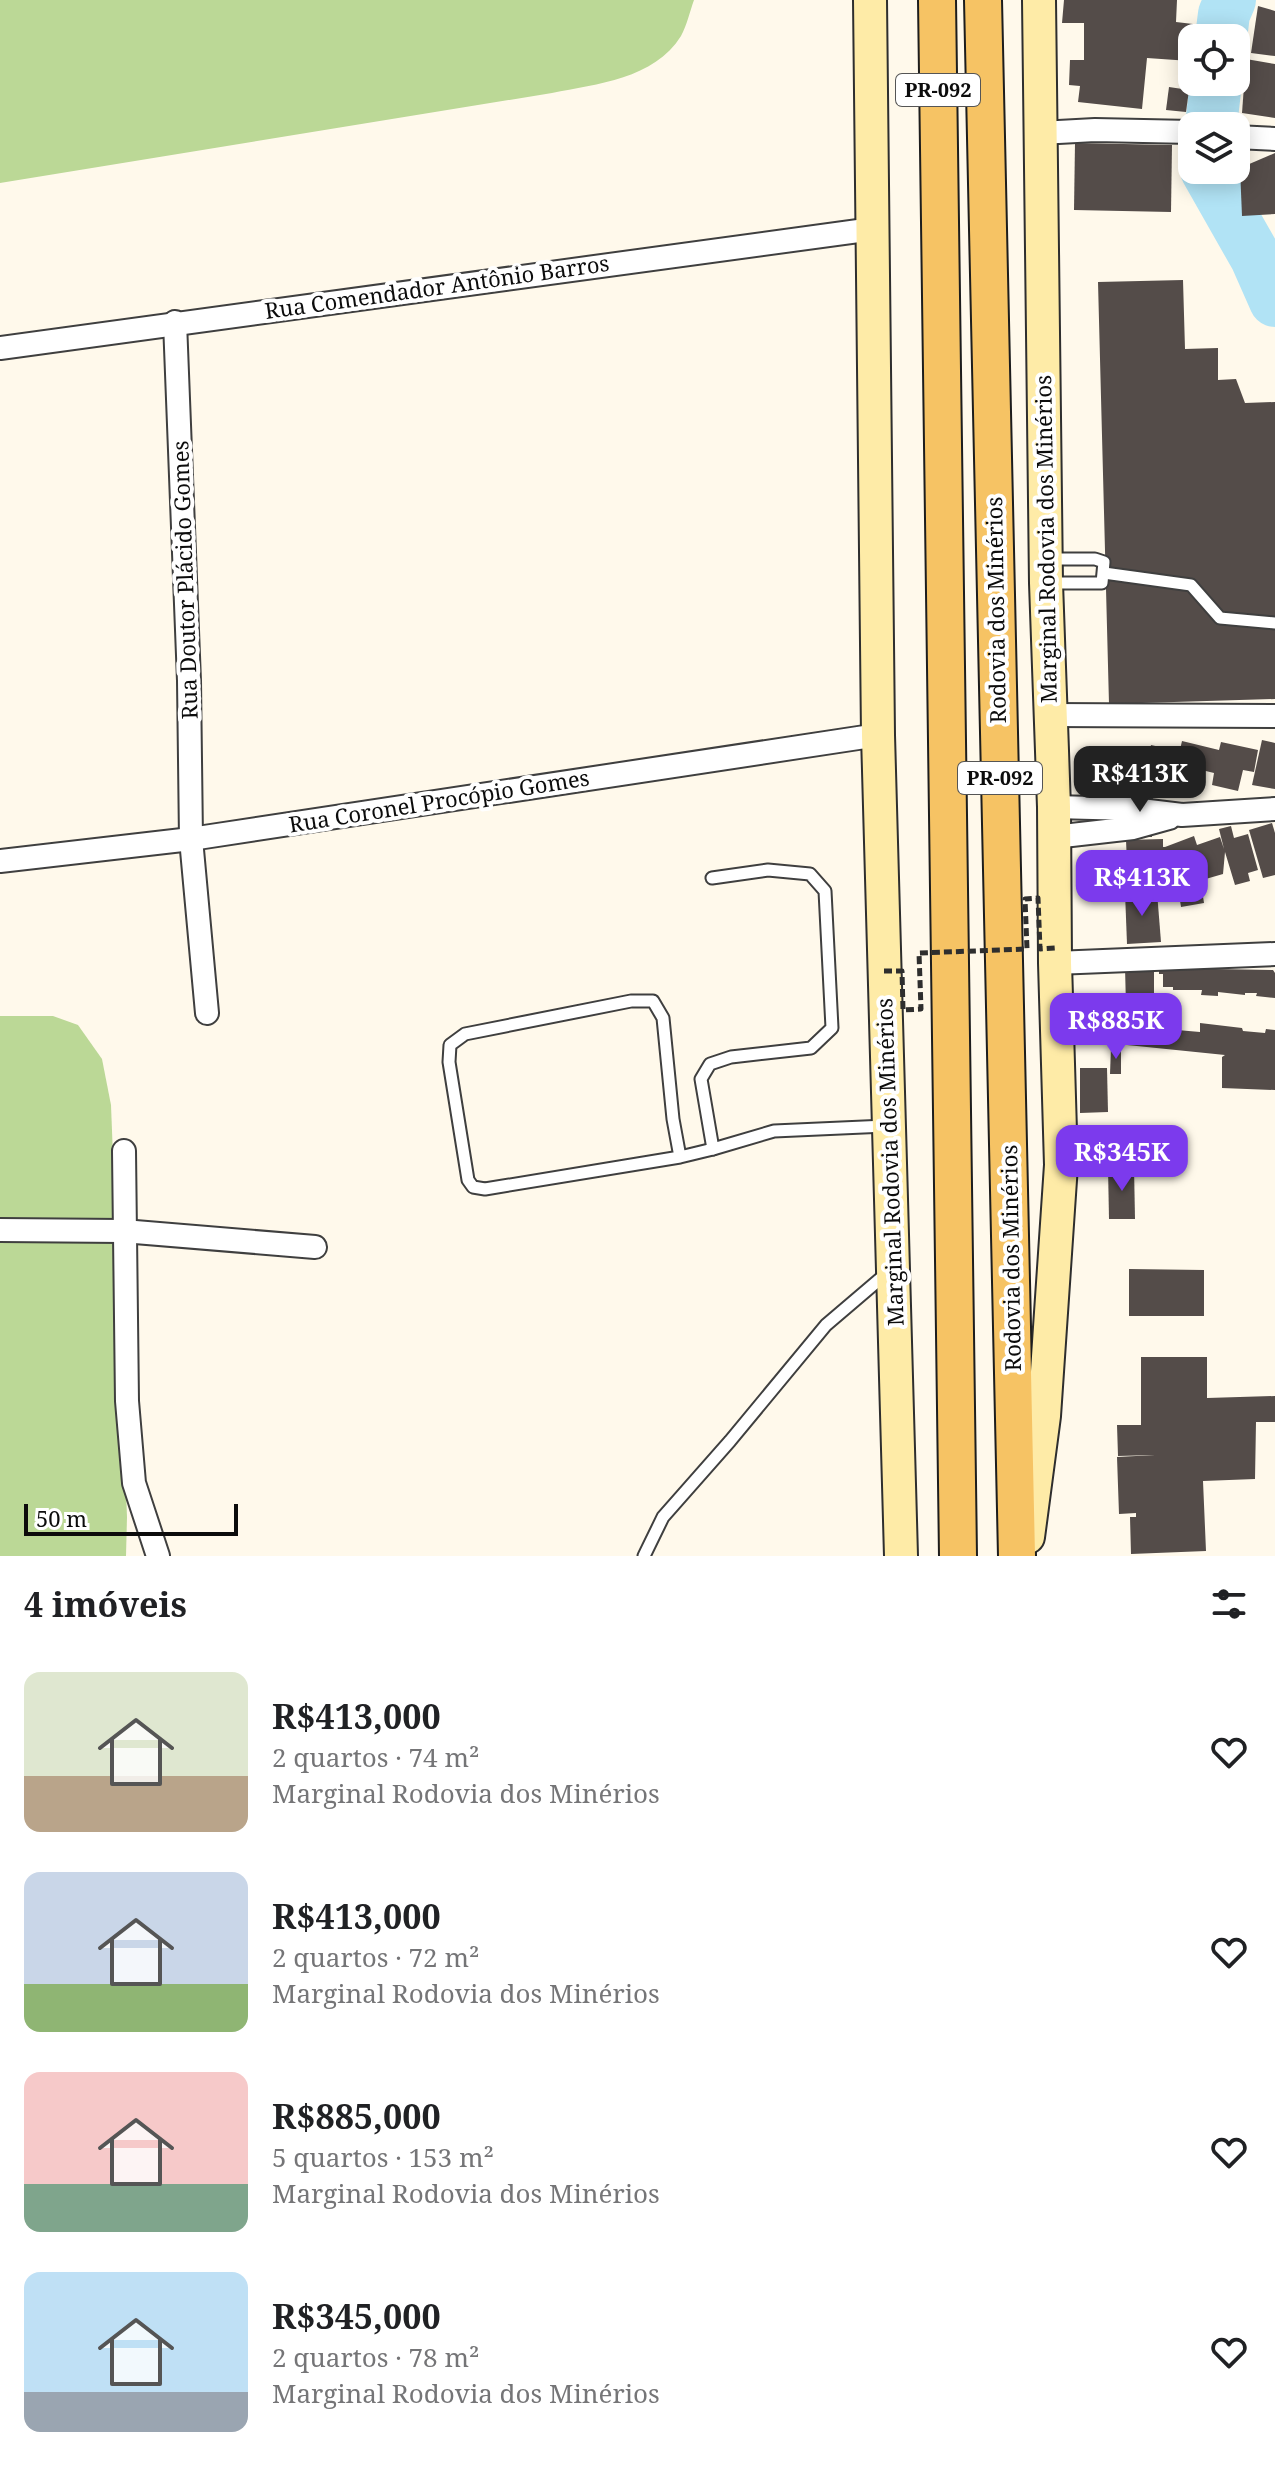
<!DOCTYPE html>
<html lang="pt">
<head>
<meta charset="utf-8">
<style>
  body { margin:0; font-family:"Noto Serif",serif; background:#f6f6f6; color:#202124; height:100vh; display:flex; flex-direction:column; font-size:30px; white-space:nowrap }
  * { box-sizing:border-box; margin:0 }
  p { font-size:26px; color:#757577 }
  .icon { flex:none; width:44px; height:44px; fill:none; stroke:currentColor; stroke-width:2; stroke-linecap:round; stroke-linejoin:round }
  .map { position:relative; height:1556px; overflow:hidden }
  .sheet { display:flex; flex-direction:column; background:#fff; flex:1 }
  .sheet>* { flex:none }
  .buttons { position:absolute; left:1178px; top:24px; display:grid; gap:16px }
  .buttons a { display:grid; place-items:center; width:72px; height:72px; border-radius:16px; background:#fff; box-shadow:0 4px 20px #0003; font-size:40px }
  .scale { position:absolute; left:24px; bottom:20px; width:214px; box-sizing:border-box; padding-left:8px; border:4px solid #0c0c0c; border-top:0; font-size:22px; line-height:28px; white-space:nowrap; color:#0c0c0c; -webkit-text-stroke:6px #fff; paint-order:stroke }
  .price { position:absolute; translate:-50% -68px; padding:0 18px; border-radius:16px; background:#7c3aed; color:#fff; font-size:26px; line-height:52px; filter:drop-shadow(0 2px 4px #0008) }
  .price::after { content:''; position:absolute; left:50%; top:48px; width:24px; height:18px; margin-left:-12px; background:inherit; clip-path:polygon(0 0,100% 0,50% 100%) }
  .price.on { background:#222; color:#fff }
  ul { padding:0; list-style:none }
  li { display:flex; align-items:center; gap:24px; height:200px; padding:0 24px }
  li span { display:grid; place-items:center; flex:none; width:224px; height:160px; border-radius:16px; color:#555 }
  li>.icon { margin-inline-start:auto }
  span .icon { width:96px; height:96px; fill:#fffc; stroke-width:1 }
  li b { font-size:34px }
  h2 { display:flex; justify-content:space-between; align-items:center; height:96px; padding:0 24px; font-size:34px }
  .map>svg:first-child { display:block }
</style>
</head>
<body>
<div class="map">
<svg width="1275" height="1556" viewBox="0 0 1275 1556">
  <rect width="100%" height="100%" fill="#fff9eb"/>
  <g fill="#bbd896">
    <path d="M0,0H694C690,11 687,25 681,36C654,79 597,84 552,93L0,183Z"/>
    <polygon points="0,1016 53,1016 78,1025 102,1059 111,1105 127,1517 126,1556 0,1556"/>
  </g>
  <g fill="none" stroke-linecap="round" stroke-linejoin="round">
    <g stroke="#b1e3f5" stroke-width="52">
      <polyline points="1221,38 1224,14 1230,0"/>
      <polyline points="1211,126 1216,82"/>
      <polyline points="1206,170 1256,258 1275,301"/>
    </g>
  </g>
  <g fill="#544c49">
    <polygon points="1064,0 1177,0 1176,22 1193,24 1190,61 1147,58 1142,109 1078,102 1080,86 1069,85 1070,60 1084,60 1084,23 1062,23"/>
    <polygon points="1258,6 1275,11 1275,56 1251,53"/>
    <polygon points="1246,59 1275,64 1275,118 1242,113"/>
    <polygon points="1169,87 1189,90 1186,112 1166,110"/>
    <polygon points="1075,143 1172,145 1171,212 1074,210"/>
    <polygon points="1275,153 1275,214 1242,216 1240,168"/>
    <polygon points="1183,280 1185,349 1218,348 1218,380 1236,379 1245,403 1275,402 1275,699 1109,704 1098,282"/>
    <polygon points="1262,740 1275,743 1275,789 1252,785"/>
    <polygon points="1182,741 1219,750 1221,742 1258,750 1254,772 1243,770 1238,791 1212,785 1214,773 1202,770 1197,790 1172,784"/>
    <polygon points="1151,745 1177,751 1171,775 1162,773 1157,792 1141,788"/>
    <polygon points="1128,792 1153,792 1152,837 1128,837"/>
    <polygon points="1272,823 1275,833 1275,875 1263,878 1249,830"/>
    <polygon points="1231,826 1234,838 1248,834 1258,870 1248,873 1250,881 1235,885 1225,852 1223,874 1178,887 1128,888 1126,840 1163,839 1163,847 1165,847 1194,836 1197,845 1220,837 1224,849 1219,829"/>
    <polygon points="1202,890 1204,903 1181,907 1179,894"/>
    <polygon points="1125,892 1157,892 1161,942 1127,944"/>
    <polygon points="1125,967 1154,967 1154,1028 1200,1032 1200,1023 1242,1028 1243,1031 1265,1033 1266,1029 1275,1030 1275,1090 1222,1088 1222,1057 1225,1055 1127,1045"/>
    <polygon points="1159,968 1273,970 1275,973 1275,998 1256,996 1257,993 1245,993 1245,995 1218,992 1218,996 1201,995 1202,990 1173,990 1173,987 1163,987 1163,974 1159,974"/>
    <polygon points="1111,1047 1121,1047 1121,1074 1110,1074"/>
    <polygon points="1080,1068 1107,1068 1108,1112 1080,1113"/>
    <polygon points="1108,1167 1134,1167 1135,1219 1109,1219"/>
    <polygon points="1129,1269 1204,1270 1204,1316 1129,1316"/>
    <polygon points="1141,1357 1207,1357 1207,1398 1275,1396 1275,1422 1256,1422 1255,1479 1203,1481 1206,1551 1131,1554 1130,1517 1136,1517 1136,1513 1119,1514 1117,1457 1155,1455 1118,1456 1117,1425 1141,1425"/>
  </g>
  <g fill="none" stroke-linecap="round" stroke-linejoin="round">
    <defs>
      <g id="service">
        <polyline points="1104,573 1191,585 1220,618 1275,623"/>
        <polyline points="1047,583 1102,583 1104,562 1095,559 1050,559"/>
        <polyline points="712,878 768,870 810,874 825,891 832,1028 811,1048 731,1057 710,1064 701,1079 713,1149 774,1131 886,1126"/>
        <polyline points="680,1157 485,1189 473,1187 468,1180 449,1062 450,1045 465,1034 631,1001 653,1001 663,1018 673,1119 680,1157 713,1149"/>
        <polyline points="644,1556 663,1517 730,1441 826,1325 887,1273"/>
      </g>
      <g id="minor">
        <polyline points="1040,133 1095,130 1192,132"/>
        <polyline points="1236,137 1275,139"/>
        <polyline points="175,322 189,681 191,839 207,1013"/>
        <polyline points="0,348 873,229"/>
        <polyline points="1049,715 1275,716"/>
        <polyline points="1054,807 1132,809 1182,815 1275,809"/>
        <polyline points="1054,837 1133,828 1169,818"/>
        <polyline points="0,861 191,839 878,735"/>
        <polyline points="1055,963 1275,954"/>
        <polyline points="124,1151 127,1401 134,1483 158,1556"/>
        <polyline points="0,1230 123,1231 315,1247"/>
      </g>
      <g id="secondary">
        <polyline points="870,0 878,735 901,1556"/>
        <polyline points="1028,1537 1044,1416 1061,1165 1055,963 1054,807 1046,583 1039,0"/>
      </g>
      <g id="primary">
        <polyline points="937,0 958,1556"/>
        <polyline points="983,0 1017,1556"/>
      </g>
    </defs>
    <use href="#service" stroke="#3f3f3f" stroke-width="15"/>
    <use href="#minor" stroke="#3f3f3f" stroke-width="26"/>
    <use href="#secondary" stroke="#2e2e2e" stroke-width="36"/>
    <use href="#primary" stroke="#1d1d1d" stroke-width="40"/>
    <use href="#service" stroke="#fff" stroke-width="11"/>
    <use href="#minor" stroke="#fff" stroke-width="22"/>
    <use href="#secondary" stroke="#feeba7" stroke-width="32"/>
    <use href="#primary" stroke="#f6c364" stroke-width="36"/>
    <polyline stroke="#2e2e2e" stroke-width="5" stroke-dasharray="8 4" stroke-linecap="butt" points="884,971 902,971 903,1010 921,1009 919,953 1027,949 1025,899 1038,898 1040,949 1055,948"/>
  </g>
  <g text-anchor="middle" stroke-width="8" stroke-linejoin="round" paint-order="stroke">
    <g fill="#fff" stroke="#555" stroke-width="2">
      <rect x="896" y="74" width="84" height="32" rx="6"/>
      <rect x="958" y="762" width="84" height="32" rx="6"/>
    </g>
    <g font-size="20" font-weight="bold" fill="#0c0c0c">
      <text x="938" y="97">PR-092</text>
      <text x="1000" y="785">PR-092</text>
    </g>
    <g font-size="22" fill="#0c0c0c" stroke="#fff">
      <text transform="translate(437 287) rotate(-8)" y="8">Rua Comendador Antônio Barros</text>
      <text transform="translate(1046 539) rotate(-91)" y="8">Marginal Rodovia dos Minérios</text>
      <text transform="translate(185 580) rotate(-92)" y="8">Rua Doutor Plácido Gomes</text>
      <text transform="translate(996 610) rotate(-91)" y="8">Rodovia dos Minérios</text>
      <text transform="translate(439 801) rotate(-9)" y="8">Rua Coronel Procópio Gomes</text>
      <text transform="translate(890 1162) rotate(-92)" y="8">Marginal Rodovia dos Minérios</text>
      <text transform="translate(1011 1258) rotate(-91)" y="8">Rodovia dos Minérios</text>
    </g>
  </g>
</svg>
<div class="buttons">
<a><svg class="icon" aria-label="locate" viewBox="0 0 24 24"><circle cx="12" cy="12" r="6"/><path d="M12 2v4M12 18v4M2 12h4M18 12h4"/></svg></a>
<a><svg class="icon" aria-label="layers" viewBox="0 0 24 24"><path d="M12 4l9 5-9 5-9-5zM3 14l9 5 9-5"/></svg></a>
</div>
<div class="scale">50 m</div>
<b class="price on" style="left:1140px;top:814px">R$413K</b>
<b class="price" style="left:1142px;top:918px">R$413K</b>
<b class="price" style="left:1116px;top:1061px">R$885K</b>
<b class="price" style="left:1122px;top:1193px">R$345K</b>
</div>
<section class="sheet">
<h2>4 imóveis<svg class="icon" aria-label="filters" viewBox="0 0 24 24"><path d="M4 7h16M4 17h16"/><circle cx="9" cy="7" r="2"/><circle cx="15" cy="17" r="2"/></svg></h2>
<ul>
<li><span style="background:linear-gradient(#dfe7d0 65%,#b9a48a 0)"><svg class="icon" aria-label="home" viewBox="0 0 24 24"><path d="M3 11l9-7 9 7M6 9v11h12V9"/></svg></span><div><b>R$413,000</b><p>2 quartos · 74 m²</p><p>Marginal Rodovia dos Minérios</p></div><svg class="icon" aria-label="heart" viewBox="0 0 24 24"><path d="M12 20l-8-8c-3-5 5-10 8-4 3-6 11-1 8 4z"/></svg></li>
<li><span style="background:linear-gradient(#c9d6e8 70%,#8fb573 0)"><svg class="icon" aria-label="home" viewBox="0 0 24 24"><path d="M3 11l9-7 9 7M6 9v11h12V9"/></svg></span><div><b>R$413,000</b><p>2 quartos · 72 m²</p><p>Marginal Rodovia dos Minérios</p></div><svg class="icon" aria-label="heart" viewBox="0 0 24 24"><path d="M12 20l-8-8c-3-5 5-10 8-4 3-6 11-1 8 4z"/></svg></li>
<li><span style="background:linear-gradient(#f6c9c9 70%,#7fa58c 0)"><svg class="icon" aria-label="home" viewBox="0 0 24 24"><path d="M3 11l9-7 9 7M6 9v11h12V9"/></svg></span><div><b>R$885,000</b><p>5 quartos · 153 m²</p><p>Marginal Rodovia dos Minérios</p></div><svg class="icon" aria-label="heart" viewBox="0 0 24 24"><path d="M12 20l-8-8c-3-5 5-10 8-4 3-6 11-1 8 4z"/></svg></li>
<li><span style="background:linear-gradient(#bfe0f5 75%,#9aa5b1 0)"><svg class="icon" aria-label="home" viewBox="0 0 24 24"><path d="M3 11l9-7 9 7M6 9v11h12V9"/></svg></span><div><b>R$345,000</b><p>2 quartos · 78 m²</p><p>Marginal Rodovia dos Minérios</p></div><svg class="icon" aria-label="heart" viewBox="0 0 24 24"><path d="M12 20l-8-8c-3-5 5-10 8-4 3-6 11-1 8 4z"/></svg></li>
</ul>
</section>
</body>
</html>
